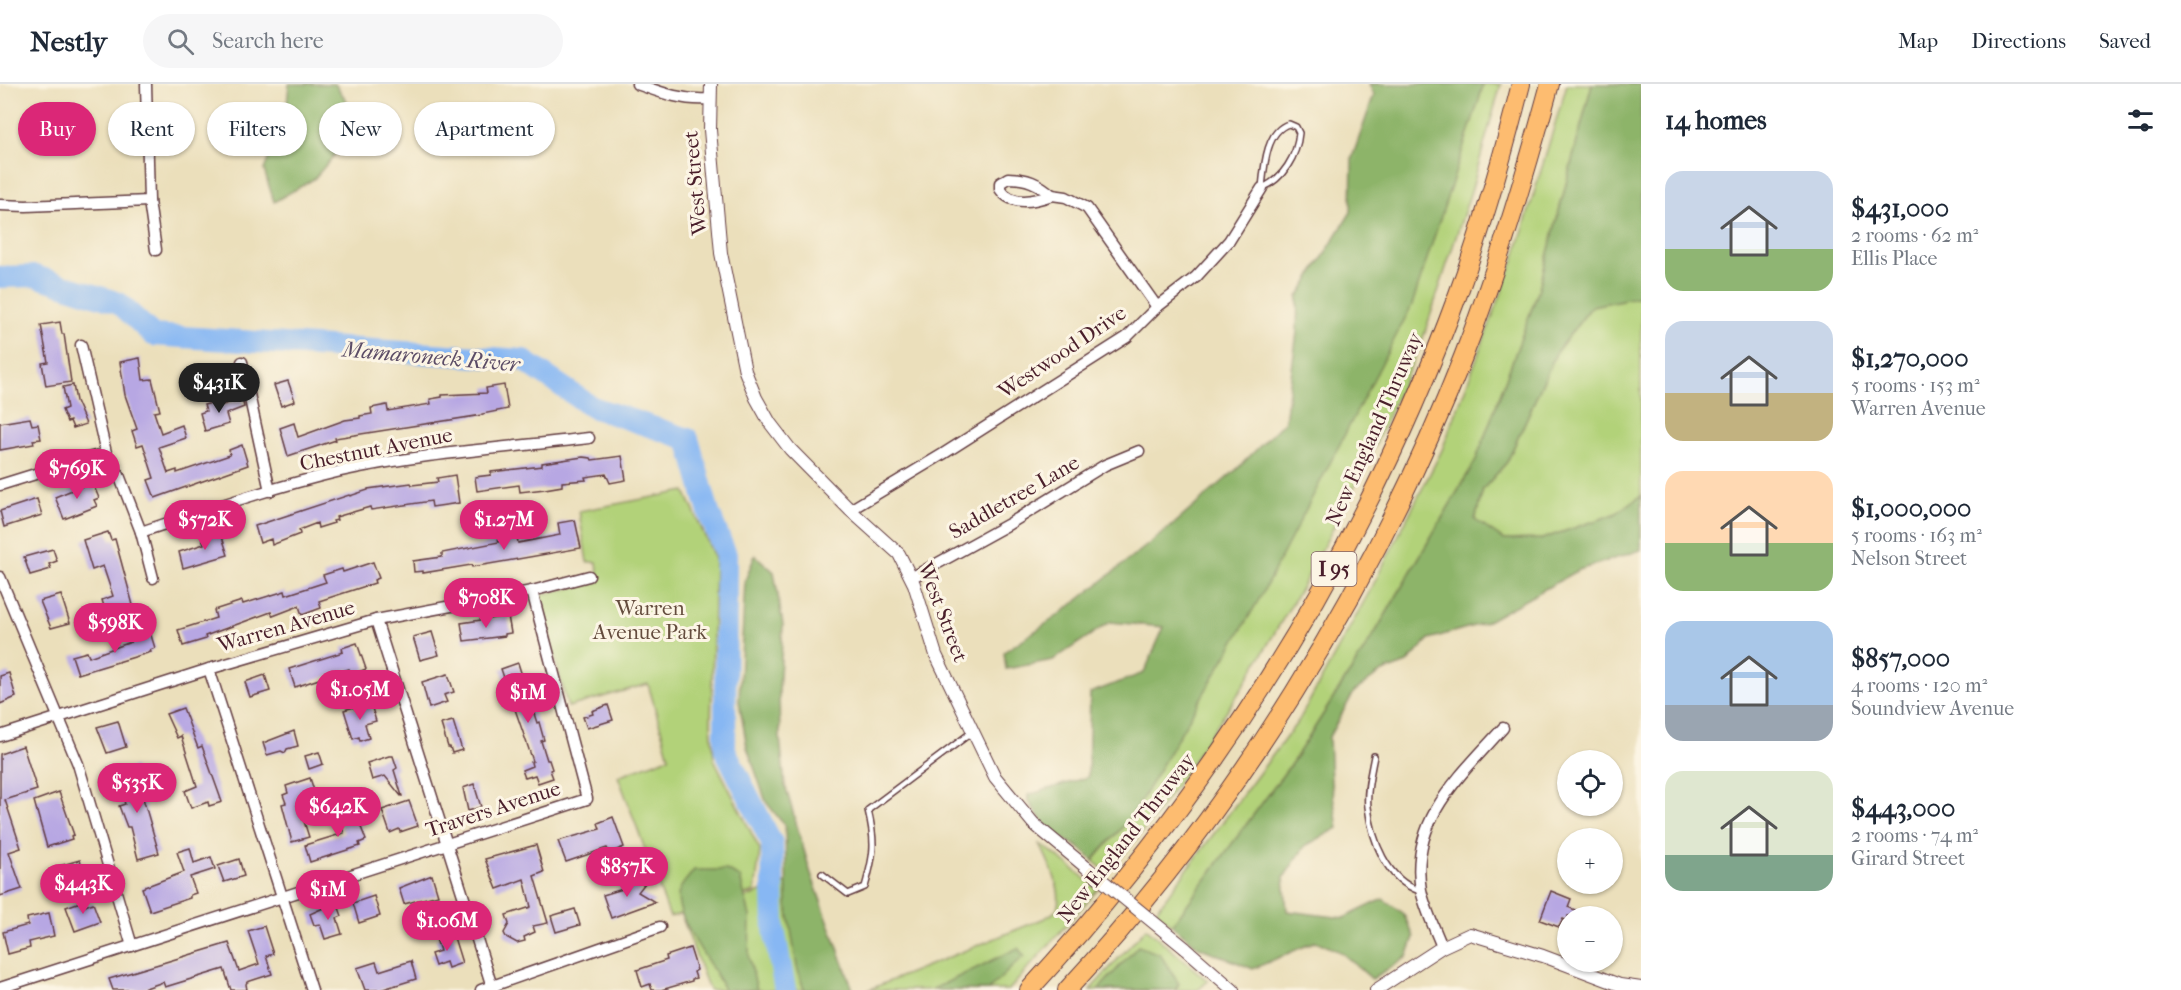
<!DOCTYPE html>
<html lang="en">
<head>
<meta charset="utf-8">
<style>
  body { margin:0; font-family:"IM FELL French Canon",serif; background:#f6f6f7; color:#1f2937; height:100vh; display:flex; flex-direction:column; font-size:22px; white-space:nowrap }
  * { box-sizing:border-box; margin:0 }
  p { font-size:20px; color:#747a83 }
  .icon { flex:none; width:33px; height:33px; fill:none; stroke:currentColor; stroke-width:2; stroke-linecap:round; stroke-linejoin:round }
  .map { position:relative; flex:1; overflow:hidden }
  .sheet { display:flex; flex-direction:column; background:#fff; width:540px }
  .sheet>* { flex:none }
  .guide { position:absolute; left:18px; top:18px; width:570px; height:54px; display:flex; gap:12px }
  .buttons { position:absolute; left:1557px; top:666px; display:grid; gap:12px }
  .buttons a { display:grid; place-items:center; width:66px; height:66px; border-radius:50%; background:#fff; box-shadow:0 2px 4px #0004; font-size:30px }
  .price { position:absolute; translate:-50% -51px; padding:0 14px; border-radius:21px; background:#db2777; color:#fff; font-size:20px; line-height:39px; filter:drop-shadow(0 2px 3px #0008) }
  .price::after { content:''; position:absolute; left:50%; top:36px; width:18px; height:14px; margin-left:-9px; background:inherit; clip-path:polygon(0 0,100% 0,50% 100%) }
  .price.on { background:#222; color:#fff }
  ul { padding:0; list-style:none }
  li { display:flex; align-items:center; gap:18px; height:150px; padding:0 24px }
  li span { display:grid; place-items:center; flex:none; width:168px; height:120px; border-radius:18px; color:#555 }
  li>.icon { margin-inline-start:auto }
  span .icon { width:72px; height:72px; fill:#fffc; stroke-width:1 }
  li b { font-size:26px }
  h2 { display:flex; justify-content:space-between; align-items:center; height:72px; padding:0 24px; font-size:26px }
  .chip { padding:0 21px; border-radius:27px; background:#fff; box-shadow:0 2px 4px #0004; font-size:21px; line-height:54px }
  .chip.on { background:#db2777; color:#fff }
  header { display:flex; align-items:center; gap:36px; box-sizing:border-box; height:84px; padding:0 30px; background:#fff; border-bottom:2px solid #e0e1e3 }
  header strong { font-size:28px }
  nav { display:flex; gap:33px; margin-inline-start:auto; font-size:21px }
  .search { width:420px; height:54px; background:#f6f6f7; display:flex; align-items:center; gap:15px; box-sizing:border-box; padding:0 21px; border-radius:33px; color:#747a83; font-size:22px }
  main { display:flex; flex:1; min-height:0 }
  .map>svg:first-child { display:block }
</style>
</head>
<body>
<header>
<strong>Nestly</strong>
<div class="search"><svg class="icon" aria-label="search" viewBox="0 0 24 24"><circle cx="10" cy="10" r="6"/><path d="M15 15l6 6"/></svg>Search here</div>
<nav><a>Map</a><a>Directions</a><a>Saved</a></nav>
</header>
<main>
<div class="map">
<svg width="1641" height="906" viewBox="0 0 1641 906">
  <rect width="100%" height="100%" fill="#fcf5e5"/>
  <filter id="ink" filterUnits="userSpaceOnUse"><feTurbulence type="fractalNoise" baseFrequency=".0167" numOctaves="2"/><feDisplacementMap in="SourceGraphic" scale="12" xChannelSelector="R" yChannelSelector="G"/><feConvolveMatrix kernelMatrix="1 2 1 2 8 2 1 2 1" color-interpolation-filters="sRGB"/></filter>
  <filter id="wash" filterUnits="userSpaceOnUse"><feTurbulence type="fractalNoise" baseFrequency=".008" numOctaves="4" result="noise"/><feDisplacementMap in="SourceGraphic" scale="24" xChannelSelector="R" yChannelSelector="G"/><feGaussianBlur stdDeviation="1.35" result="paint"/><feColorMatrix in="noise" values="0 0 0 0 0 0 0 0 0 0 0 0 0 0 0 0 0 1.4 0 .05"/><feComposite in="paint" operator="in"/></filter>
  <g filter="url(#wash)">
    <rect width="100%" height="100%" fill="#ebdfbb"/>
    <g fill="#b2d279" stroke="#7e7852" stroke-width="1.5">
      <polygon points="1483,0 1501,0 1472,104 1421,260 1366,381 1306,496 1242,604 1156,731 1108,789 1093,777 1132,732 1479,16"/>
      <polygon points="1567,0 1592,0 1538,208 1476,376 1375,549 1294,676 1172,841 1156,827 1299,636 1373,501 1442,366 1514,176"/>
      <polygon points="1636,213 1641,214 1641,412 1615,430 1542,455 1504,456 1475,437 1483,405 1507,378 1557,267 1592,222"/>
      <polygon points="685,407 715,475 711,640 714,675 760,766 755,808 670,833 618,692 669,673 648,600 568,623 538,511 599,498 597,478 587,478 579,427"/>
      <path d="M1040,760L1052,768L1098,805L1009,906H868L1045,834C1050,831 1057,828 1058,821C1062,802 1047,776 1040,760Z"/>
      <polygon points="811,790 853,906 709,906 683,836"/>
      <polygon points="1146,844 1208,897 1198,906 1090,906"/>
    </g>
    <g fill="#8db469" stroke="#6c6a4a" stroke-width="1.5">
      <polygon points="289,0 335,0 349,20 344,60 314,95 274,118 264,86 286,30"/>
      <polygon points="1369,0 1483,0 1479,16 1412,221 1261,512 1132,732 1093,776 1077,762 1051,749 1028,717 1028,711 1088,693 1090,609 1144,589 1164,543 1110,538 1053,576 1006,585 1004,568 1059,531 1174,440 1237,385 1285,337 1297,248 1298,213 1351,128 1352,74 1374,11"/>
      <polygon points="1592,0 1641,0 1641,214 1636,213 1592,222 1557,267 1507,378 1483,405 1475,436 1504,456 1542,455 1615,430 1641,412 1641,466 1579,486 1484,539 1429,555 1407,579 1380,589 1354,608 1329,653 1331,698 1338,744 1305,762 1284,793 1287,827 1344,834 1383,815 1403,829 1414,853 1407,873 1372,895 1342,869 1316,857 1253,885 1199,863 1172,841 1294,676 1375,549 1476,376 1538,208"/>
      <polygon points="755,471 774,488 783,541 779,608 780,654 785,701 811,790 853,906 804,906 797,883 787,821 785,742 766,718 747,663 739,617 745,497"/>
      <path d="M694,786H726L740,793L750,832L749,873L757,906H724C715,882 668,828 680,805C683,798 690,792 694,786Z"/>
      <polygon points="1138,862 1160,870 1179,900 1175,906 1098,906"/>
      <polygon points="1018,864 1024,872 988,906 931,906"/>
    </g>
    <g fill="none" stroke-linecap="round" stroke-linejoin="round">
      <polyline stroke="#87b7f3" stroke-width="22" points="0,193 35,192 119,219 153,251 523,276 592,323 688,355 709,429 726,471 725,666 772,759 774,845 785,906"/>
    </g>
    <g id="blocks">
      <g fill="#b7a7e3">
        <polygon points="60,238 62,250 64,250 71,298 46,302 42,279 48,278 41,241"/>
        <polygon points="140,274 143,296 152,295 160,327 154,328 161,349 182,341 186,354 159,363 168,389 177,386 177,389 230,371 229,366 242,361 248,381 155,414 148,396 154,394 143,360 137,362 132,347 137,345 125,311 120,278"/>
        <polygon points="288,297 295,317 281,322 274,301"/>
        <polygon points="73,301 76,317 86,340 73,344 70,337 67,338 62,326 67,324 63,303"/>
        <polygon points="504,301 508,325 482,330 482,331 335,354 336,356 288,372 280,344 294,339 298,353 345,336 360,334 360,332 372,330 371,324 387,321 388,327 431,320 430,315 442,313 442,311 487,309 486,304"/>
        <polygon points="242,315 244,323 226,330 229,340 205,347 200,329 206,327 204,321 218,317 219,322"/>
        <polygon points="30,334 32,341 38,340 41,355 33,356 34,360 0,366 0,339"/>
        <polygon points="622,372 626,396 610,399 606,390 585,393 586,396 562,398 562,402 545,405 520,408 519,401 477,407 475,393 491,391 491,388 542,382 542,379 583,373 591,374 592,376"/>
        <polygon points="455,391 459,419 432,423 431,417 371,426 370,423 336,433 337,436 333,437 334,439 318,444 317,439 299,446 300,450 272,461 271,455 260,459 255,442 349,411 350,412 368,406 368,405 411,399 412,401 438,398 437,394"/>
        <polygon points="92,398 99,414 94,416 97,422 64,435 55,413"/>
        <polygon points="37,415 42,431 4,443 0,427"/>
        <polygon points="575,436 581,464 472,483 471,481 423,489 423,487 414,488 413,477 442,473 442,469 499,458 498,455 517,452 518,459 560,451 558,439"/>
        <polygon points="220,447 228,471 183,484 179,468 204,460 202,454"/>
        <polygon points="108,448 111,456 115,455 133,521 106,529 102,516 113,512 103,482 92,486 83,456"/>
        <polygon points="53,465 57,477 49,480 51,485 30,491 24,473"/>
        <polygon points="373,478 379,494 374,496 375,499 319,517 321,524 302,531 299,522 273,532 271,528 205,552 206,555 183,562 178,546 216,534 214,526 242,517 243,520 285,507 286,511 326,498 323,491 342,485 343,488"/>
        <polygon points="61,511 70,539 51,544 40,517"/>
        <polygon points="508,532 511,549 505,550 505,552 464,557 461,539"/>
        <polygon points="150,548 155,564 150,566 151,568 78,590 72,572 87,568 89,573 131,558 130,555"/>
        <polygon points="432,548 439,571 420,576 413,553"/>
        <polygon points="357,559 366,585 351,591 349,585 295,603 289,585 343,568 342,564"/>
        <polygon points="518,579 537,639 539,638 544,656 541,657 547,676 549,676 552,685 550,686 553,694 538,699 535,691 525,694 522,686 532,682 531,678 533,677 501,585"/>
        <polygon points="9,589 16,613 0,620 0,592"/>
        <polygon points="448,590 454,608 444,611 447,618 429,624 422,598"/>
        <polygon points="265,591 270,607 250,613 245,598"/>
        <polygon points="371,621 376,637 365,640 369,654 360,657 359,653 353,655 344,626 354,623 355,625"/>
        <polygon points="608,621 613,636 587,644 583,633 593,630 592,627"/>
        <polygon points="183,624 198,664 202,662 222,718 209,722 208,718 191,724 185,707 197,702 181,652 177,654 166,630"/>
        <polygon points="118,637 126,663 107,669 97,643"/>
        <polygon points="453,637 462,666 452,669 450,663 448,663 441,640"/>
        <polygon points="294,647 298,662 287,665 285,669 281,667 267,671 263,659"/>
        <polygon points="23,662 37,706 5,716 21,764 9,768 22,805 0,812 0,670"/>
        <polygon points="319,668 323,680 309,685 305,672"/>
        <polygon points="389,672 393,672 397,684 394,686 402,712 401,712 385,692 372,696 367,679"/>
        <polygon points="134,683 159,769 138,775 130,743 127,743 119,722 125,720 116,689"/>
        <polygon points="310,694 318,719 300,725 309,753 292,758 282,720 286,719 283,711 288,709 286,702"/>
        <polygon points="474,700 481,723 468,727 463,704"/>
        <polygon points="59,708 74,751 71,752 72,755 47,763 34,717"/>
        <polygon points="409,717 418,742 400,748 399,745 390,749 382,726"/>
        <polygon points="347,720 352,738 354,740 359,738 366,756 359,759 360,762 310,778 305,761 344,749 335,724"/>
        <polygon points="613,733 624,763 609,769 607,764 566,778 558,757 600,745 598,739"/>
        <polygon points="536,761 544,788 534,792 548,839 533,842 535,848 524,853 525,857 517,859 506,853 504,849 509,840 506,831 531,823 524,795 497,805 485,775"/>
        <polygon points="190,764 194,779 211,773 215,785 190,793 196,809 190,811 190,814 150,827 142,804 184,788 177,768"/>
        <polygon points="239,775 244,792 224,798 218,782"/>
        <polygon points="80,776 85,790 62,801 59,782"/>
        <polygon points="642,790 647,794 646,798 638,808 655,818 611,834 603,811 626,804 624,798"/>
        <polygon points="432,791 438,811 404,820 399,804"/>
        <polygon points="1551,807 1571,815 1568,823 1589,832 1568,832 1568,837 1563,835 1559,843 1540,836"/>
        <polygon points="374,812 380,832 359,839 353,819"/>
        <polygon points="83,817 85,822 93,819 100,838 75,847 66,823"/>
        <polygon points="330,821 331,823 338,821 342,832 337,834 342,850 325,855 320,840 314,841 310,830"/>
        <polygon points="575,825 580,841 556,848 551,832"/>
        <polygon points="49,829 54,852 29,858 30,864 8,870 3,848 28,841 27,834"/>
        <polygon points="264,842 273,870 266,872 272,890 247,898 246,900 247,906 231,906 224,885 165,903 163,898 140,906 113,906 109,895 229,859 239,887 259,880 248,847"/>
        <polygon points="453,850 462,879 448,884 446,878 435,882 431,870 440,867 436,855"/>
        <polygon points="690,864 697,886 694,888 696,894 692,895 692,897 661,906 652,906 650,900 642,903 637,886 667,876 666,872"/>
        <polygon points="411,877 416,895 380,906 365,906 357,884 376,878 379,887"/>
      </g>
    </g>
  </g>
  <g filter="url(#ink)">
    <use href="#blocks" fill-opacity="0" stroke="#623c41" stroke-width="1.5"/>
    <g fill="none" stroke-linecap="round" stroke-linejoin="round">
      <defs>
        <g id="service">
          <path d="M1289,40L1296,43L1299,49C1297,72 1283,95 1262,104C1264,84 1266,46 1289,40Z"/>
          <path d="M1374,672C1371,688 1366,707 1368,723C1372,756 1386,796 1420,807"/>
          <path d="M822,790L848,810L865,803C874,771 876,759 868,726L972,648"/>
        </g>
        <g id="minor">
          <polyline points="146,0 149,117 156,166"/>
          <path d="M637,0C662,9 683,17 709,15"/>
          <path d="M1008,94C1027,94 1038,99 1052,111C1035,117 1012,123 1000,105V99Z"/>
          <polyline points="1052,111 1066,113 1087,124 1157,223"/>
          <polyline points="0,121 26,122 149,117"/>
          <polyline points="81,261 107,373 119,391 141,448 153,494"/>
          <polyline points="242,278 270,407"/>
          <polyline points="0,401 87,374 99,371 107,373"/>
          <polyline points="850,426 943,370 1127,253 1157,223 1196,193 1229,157 1262,104"/>
          <path d="M141,448C207,426 273,403 341,387C422,369 507,364 589,354"/>
          <polyline points="0,493 78,680 132,862"/>
          <polyline points="911,494 1009,440 1105,381 1139,367"/>
          <polyline points="376,536 493,906"/>
          <polyline points="209,585 312,906"/>
          <polyline points="0,652 209,585 376,536 532,507 589,492"/>
          <path d="M1442,863C1435,845 1425,825 1421,806C1409,736 1461,691 1503,644"/>
          <polyline points="0,904 587,715 532,507"/>
          <polyline points="481,906 660,843"/>
        </g>
        <g id="tertiary">
          <polyline points="711,0 710,46 721,169 745,287 756,314 770,339 790,365 850,426 899,470 914,500 936,571 995,693 1033,739 1087,784"/>
          <polyline points="1185,864 1233,906"/>
          <polyline points="1376,906 1442,863 1470,850 1543,872 1620,901 1641,904"/>
        </g>
        <g id="motorway">
          <path d="M1029,906C1217,701 1362,472 1458,210C1483,142 1503,71 1521,0"/>
          <path d="M1067,906C1236,724 1372,505 1463,273C1498,184 1525,92 1550,0"/>
        </g>
      </defs>
      <use href="#service" stroke="#623c41" stroke-width="8"/>
      <use href="#minor" stroke="#623c41" stroke-width="13"/>
      <use href="#tertiary" stroke="#623c41" stroke-width="14"/>
      <use href="#motorway" stroke="#623c41" stroke-width="20"/>
      <use href="#service" stroke="#fff" stroke-width="5"/>
      <use href="#minor" stroke="#fff" stroke-width="10"/>
      <use href="#tertiary" stroke="#fff" stroke-width="12"/>
      <use href="#motorway" stroke="#fdbc6f" stroke-width="18"/>
      <defs>
        <polyline id="tertiary-bridge" points="1087,784 1185,864"/>
      </defs>
      <use href="#tertiary-bridge" stroke="#623c41" stroke-width="14" stroke-linecap="butt"/>
      <use href="#tertiary-bridge" stroke="#fff" stroke-width="12"/>
    </g>
  </g>
  <g text-anchor="middle" stroke-width="6" stroke-linejoin="round" paint-order="stroke">
    <rect fill="#fcf5e5" stroke="#7f5f63" stroke-width="1.5" x="1311.5" y="468" width="45" height="34" rx="4.5"/>
    <g font-size="20" font-weight="bold" fill="#4a1f2b">
      <text x="1334" y="492">I 95</text>
    </g>
    <g font-size="21" fill="#4a1f2b" stroke="#fcf5e5">
      <text transform="translate(695 99) rotate(-95)" y="7">West Street</text>
      <text transform="translate(1062 268) rotate(-34)" y="7">Westwood Drive</text>
      <text transform="translate(1374 345) rotate(-66)" y="7">New England Thruway</text>
      <text transform="translate(376 365) rotate(-11)" y="7">Chestnut Avenue</text>
      <text transform="translate(1014 413) rotate(-30)" y="7">Saddletree Lane</text>
      <text transform="translate(943 528) rotate(69)" y="7">West Street</text>
      <text transform="translate(286 542) rotate(-16)" y="7">Warren Avenue</text>
      <text transform="translate(493 725) rotate(-18)" y="7">Travers Avenue</text>
      <text transform="translate(1126 754) rotate(-52)" y="7">New England Thruway</text>
    </g>
    <g font-size="21" fill="#644c3e" stroke="#fcf5e5">
      <text x="650" y="531">Warren<tspan x="650" dy="24">Avenue Park</tspan></text>
    </g>
    <g font-size="22" font-style="italic" fill="#5c4d67" stroke="#fcf5e5">
      <text transform="translate(431 272) rotate(5)" y="8">Mamaroneck River</text>
    </g>
  </g>
</svg>
<div class="buttons">
<a><svg class="icon" aria-label="locate" viewBox="0 0 24 24"><circle cx="12" cy="12" r="6"/><path d="M12 2v4M12 18v4M2 12h4M18 12h4"/></svg></a>
<a>+</a>
<a>−</a>
</div>
<b class="price on" style="left:219px;top:330px">$431K</b>
<b class="price" style="left:77px;top:416px">$769K</b>
<b class="price" style="left:205px;top:467px">$572K</b>
<b class="price" style="left:504px;top:467px">$1.27M</b>
<b class="price" style="left:486px;top:545px">$708K</b>
<b class="price" style="left:115px;top:570px">$598K</b>
<b class="price" style="left:360px;top:637px">$1.05M</b>
<b class="price" style="left:528px;top:640px">$1M</b>
<b class="price" style="left:137px;top:730px">$535K</b>
<b class="price" style="left:338px;top:754px">$642K</b>
<b class="price" style="left:627px;top:814px">$857K</b>
<b class="price" style="left:83px;top:831px">$443K</b>
<b class="price" style="left:328px;top:837px">$1M</b>
<b class="price" style="left:447px;top:868px">$1.06M</b>
<div class="guide">
<a class="chip on">Buy</a>
<a class="chip">Rent</a>
<a class="chip">Filters</a>
<a class="chip">New</a>
<a class="chip">Apartment</a>
</div>
</div>
<section class="sheet">
<h2>14 homes<svg class="icon" aria-label="filters" viewBox="0 0 24 24"><path d="M4 7h16M4 17h16"/><circle cx="9" cy="7" r="2"/><circle cx="15" cy="17" r="2"/></svg></h2>
<ul>
<li><span style="background:linear-gradient(#c9d6e8 65%,#8fb573 0)"><svg class="icon" aria-label="home" viewBox="0 0 24 24"><path d="M3 11l9-7 9 7M6 9v11h12V9"/></svg></span><div><b>$431,000</b><p>2 rooms · 62 m²</p><p>Ellis Place</p></div></li>
<li><span style="background:linear-gradient(#c9d6e8 60%,#c2b280 0)"><svg class="icon" aria-label="home" viewBox="0 0 24 24"><path d="M3 11l9-7 9 7M6 9v11h12V9"/></svg></span><div><b>$1,270,000</b><p>5 rooms · 153 m²</p><p>Warren Avenue</p></div></li>
<li><span style="background:linear-gradient(#ffd9b3 60%,#8fb573 0)"><svg class="icon" aria-label="home" viewBox="0 0 24 24"><path d="M3 11l9-7 9 7M6 9v11h12V9"/></svg></span><div><b>$1,000,000</b><p>5 rooms · 163 m²</p><p>Nelson Street</p></div></li>
<li><span style="background:linear-gradient(#a9c7e8 70%,#9aa5b1 0)"><svg class="icon" aria-label="home" viewBox="0 0 24 24"><path d="M3 11l9-7 9 7M6 9v11h12V9"/></svg></span><div><b>$857,000</b><p>4 rooms · 120 m²</p><p>Soundview Avenue</p></div></li>
<li><span style="background:linear-gradient(#dfe7d0 70%,#7fa58c 0)"><svg class="icon" aria-label="home" viewBox="0 0 24 24"><path d="M3 11l9-7 9 7M6 9v11h12V9"/></svg></span><div><b>$443,000</b><p>2 rooms · 74 m²</p><p>Girard Street</p></div></li>
</ul>
</section>
</main>
</body>
</html>
